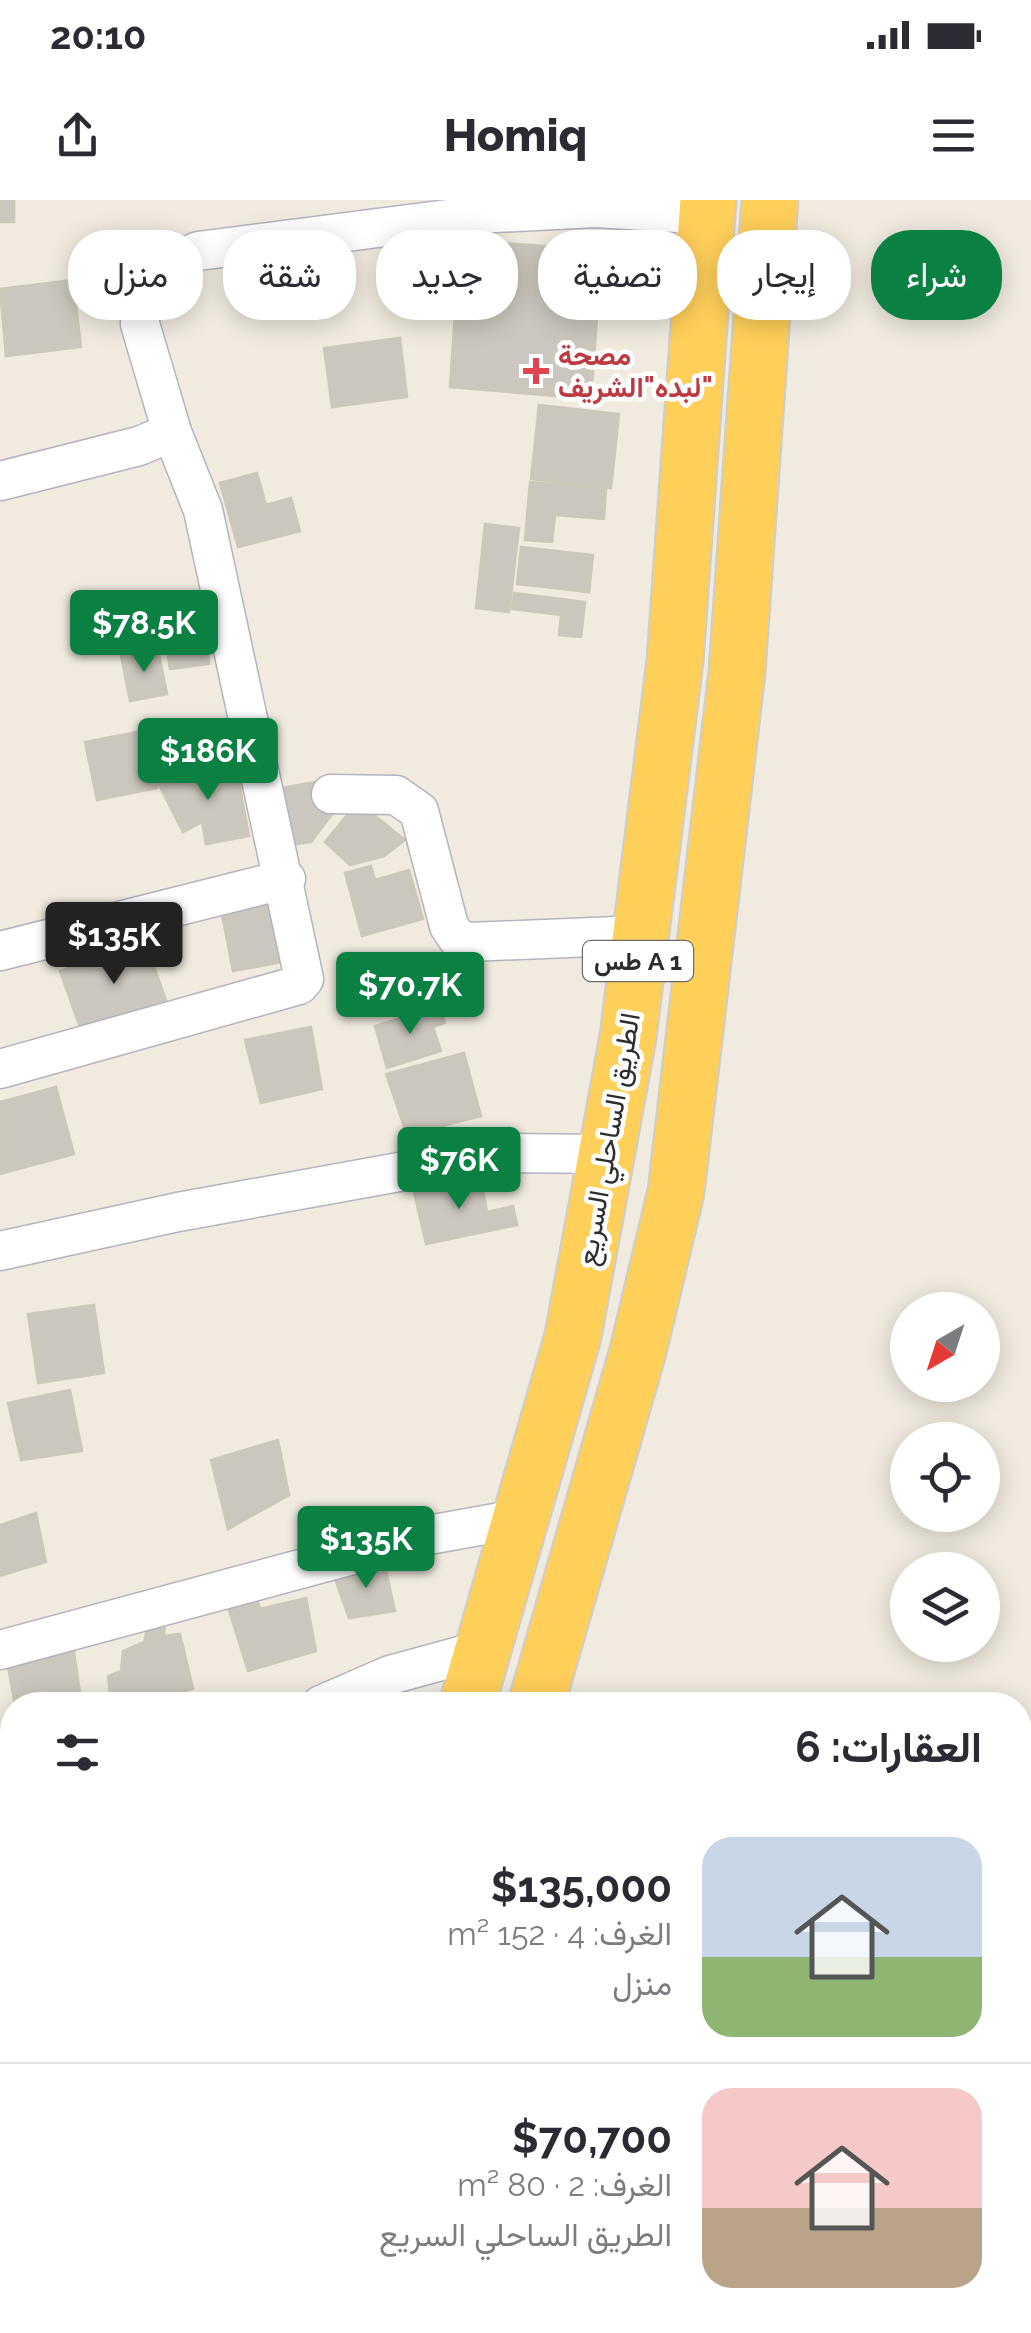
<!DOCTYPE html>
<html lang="ar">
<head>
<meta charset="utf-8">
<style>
  body { margin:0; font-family:Raleway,Vazirmatn,sans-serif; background:#f7f7f7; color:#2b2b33; direction:rtl; height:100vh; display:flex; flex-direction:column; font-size:38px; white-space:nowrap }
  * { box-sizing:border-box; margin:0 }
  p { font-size:32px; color:#7c7c81 }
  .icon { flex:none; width:55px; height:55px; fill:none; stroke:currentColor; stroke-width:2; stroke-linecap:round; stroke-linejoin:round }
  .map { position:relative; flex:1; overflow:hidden; direction:ltr }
  .panel { position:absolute; left:0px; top:1492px; width:1032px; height:642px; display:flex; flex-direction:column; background:#fff; border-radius:40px 40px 0 0; box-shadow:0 5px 25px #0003; direction:rtl }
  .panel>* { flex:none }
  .top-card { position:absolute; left:30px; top:30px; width:972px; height:90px; direction:rtl; display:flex; gap:20px }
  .needle { width:65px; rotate:219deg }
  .controls { position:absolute; left:890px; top:1092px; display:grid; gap:20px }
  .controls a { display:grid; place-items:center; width:110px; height:110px; border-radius:50%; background:#fff; box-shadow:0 5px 25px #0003; font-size:50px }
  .price { position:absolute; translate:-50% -85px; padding:0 22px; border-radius:10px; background:#0b8043; color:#fff; font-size:32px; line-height:65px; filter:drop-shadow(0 2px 5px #0008) }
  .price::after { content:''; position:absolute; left:50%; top:60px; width:30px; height:22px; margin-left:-15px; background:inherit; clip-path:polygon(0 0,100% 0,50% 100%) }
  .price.on { background:#222; color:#fff }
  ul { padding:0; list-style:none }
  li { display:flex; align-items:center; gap:30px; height:250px; padding:0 50px }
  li+li { border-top:2px solid #e1e1e2 }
  li span { display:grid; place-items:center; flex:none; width:280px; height:200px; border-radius:30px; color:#555 }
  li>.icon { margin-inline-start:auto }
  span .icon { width:120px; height:120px; fill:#fffc; stroke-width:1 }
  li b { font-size:42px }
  h2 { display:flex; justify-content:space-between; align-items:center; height:120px; padding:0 50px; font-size:42px }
  .pill { padding:0 35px; border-radius:40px; background:#fff; box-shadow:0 5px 25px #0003; font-size:35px; line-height:90px }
  .pill.on { background:#0b8043; color:#fff }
  .status { display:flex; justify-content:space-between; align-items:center; height:70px; padding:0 50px; background:#fff; direction:ltr }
  .status svg { height:28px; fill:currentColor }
  header { display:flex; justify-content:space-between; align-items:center; height:130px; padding:0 50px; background:#fff; font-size:45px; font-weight:800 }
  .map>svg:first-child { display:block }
</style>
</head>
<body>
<div class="status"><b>20:10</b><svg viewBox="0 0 49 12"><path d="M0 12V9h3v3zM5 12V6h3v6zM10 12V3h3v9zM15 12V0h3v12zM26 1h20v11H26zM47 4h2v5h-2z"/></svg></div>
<header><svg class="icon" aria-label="menu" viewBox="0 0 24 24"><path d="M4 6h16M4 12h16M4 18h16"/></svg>Homiq<svg class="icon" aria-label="share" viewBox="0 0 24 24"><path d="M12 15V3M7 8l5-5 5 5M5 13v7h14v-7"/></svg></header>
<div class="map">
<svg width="1031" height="2133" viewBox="0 0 1031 2133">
  <rect width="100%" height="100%" fill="#f0eadf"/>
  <g fill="#cbc7be" stroke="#ccc7b8" stroke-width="2.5">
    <rect x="0" y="0" width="14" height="22"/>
    <polygon points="460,40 602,50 591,199 450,187"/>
    <polygon points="73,80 81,147 6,156 0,89"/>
    <polygon points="400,138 407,197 332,207 324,148"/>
    <polygon points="539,205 619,214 611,288 531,279"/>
    <polygon points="257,273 266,305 291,298 300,331 238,347 220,283"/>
    <polygon points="530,282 606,288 604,319 555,315 552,342 525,340"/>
    <polygon points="485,324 519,328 509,412 476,408"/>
    <polygon points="521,347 593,355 589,392 517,384"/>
    <polygon points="514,393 585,402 581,437 559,435 561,415 512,409"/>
    <polygon points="206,431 209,464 170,469 165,436"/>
    <polygon points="158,449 167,494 130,501 121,456"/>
    <polygon points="148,530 157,588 97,600 85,542"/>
    <polygon points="236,566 249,636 206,644 202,622 183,632 156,579"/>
    <polygon points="327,580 333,613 311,642 290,645 281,588"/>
    <polygon points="358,602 405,640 384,656 350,665 325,642"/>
    <polygon points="371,666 375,680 409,670 423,719 362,736 345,673"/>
    <polygon points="286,697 298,759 233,771 221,709"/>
    <polygon points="145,741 167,803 82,833 60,771"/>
    <polygon points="440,806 445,823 433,827 441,851 387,868 375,826"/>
    <polygon points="311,827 322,889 261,903 245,840"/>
    <polygon points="464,853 481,916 407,935 386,874"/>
    <polygon points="56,887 74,954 0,974 0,902"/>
    <polygon points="481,978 487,1012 513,1006 517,1025 426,1044 414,992"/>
    <polygon points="94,1105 104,1173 38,1183 28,1114"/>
    <polygon points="70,1190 82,1251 21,1260 8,1203"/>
    <polygon points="278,1240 289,1295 228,1329 211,1260"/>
    <polygon points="36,1313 46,1362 0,1376 0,1325"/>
    <polygon points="384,1362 395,1411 349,1418 334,1376"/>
    <polygon points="306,1398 316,1451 248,1471 228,1407 257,1399 260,1409"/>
    <polygon points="165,1417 164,1436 180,1434 193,1489 139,1505 111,1505 108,1476 121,1471 123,1451 144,1442 150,1418"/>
    <polygon points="73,1445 81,1500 65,1505 15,1505 8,1467"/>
    <polygon points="12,1911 12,1984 0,1986 0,1914"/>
  </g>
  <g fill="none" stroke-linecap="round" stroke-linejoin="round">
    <defs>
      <g id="minor">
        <polyline points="0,281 139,246 172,232 140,124 141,91 161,69 198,51 495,13 596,8 708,15"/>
        <polyline points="331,594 396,595 419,611 449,726 457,738 469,742 641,735"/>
        <polyline points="0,751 286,679"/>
        <polyline points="0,869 299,785 304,779 203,310 172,232"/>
        <polyline points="0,1051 178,1012 504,953 606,954"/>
        <polyline points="0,1450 423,1336 523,1318"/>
        <polyline points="321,1505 390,1475 485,1449"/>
      </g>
      <g id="trunk">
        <polyline points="467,1505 573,1136 628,837 675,461 708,0"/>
        <polyline points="536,1505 638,1151 676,992 737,472 770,0"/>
        <polyline points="206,2133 211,2122"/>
        <polyline points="273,2133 278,2122"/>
      </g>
    </defs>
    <use href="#minor" stroke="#b3b3c2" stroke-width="41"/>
    <use href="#trunk" stroke="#cdcdcd" stroke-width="59"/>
    <use href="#minor" stroke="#fff" stroke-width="38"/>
    <use href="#trunk" stroke="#fecf59" stroke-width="55"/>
  </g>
  <path fill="#e0444e" stroke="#fff" stroke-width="4" d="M531 156h10v10h10v10h-10v10h-10v-10h-10v-10h10z"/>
  <g text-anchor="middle" stroke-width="9" stroke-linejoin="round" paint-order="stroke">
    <rect fill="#fff" stroke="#6c6c6c" stroke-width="2.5" x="583" y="741" width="110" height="40" rx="8"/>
    <g font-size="25" font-weight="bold" fill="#2d2d2d">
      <text x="638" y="770">طس A 1</text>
    </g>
    <g font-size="28" font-weight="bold" fill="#be3a42" stroke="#fff" text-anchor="start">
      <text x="558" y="165">مصحة<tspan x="558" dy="32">لبده"الشريف"</tspan></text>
    </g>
    <g font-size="28" fill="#2d2d2d" stroke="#fff">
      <text transform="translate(608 939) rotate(-80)" y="10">الطريق الساحلي السريع</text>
    </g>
  </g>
</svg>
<div class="controls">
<a><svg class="needle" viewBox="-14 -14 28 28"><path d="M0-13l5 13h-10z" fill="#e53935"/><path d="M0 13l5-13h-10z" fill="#7c7c81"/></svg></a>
<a><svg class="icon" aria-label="locate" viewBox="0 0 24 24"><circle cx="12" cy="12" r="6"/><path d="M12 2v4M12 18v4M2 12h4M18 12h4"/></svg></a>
<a><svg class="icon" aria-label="layers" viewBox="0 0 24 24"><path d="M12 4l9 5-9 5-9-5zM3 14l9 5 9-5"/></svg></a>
</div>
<b class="price" style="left:144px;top:475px">$78.5K</b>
<b class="price" style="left:208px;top:603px">$186K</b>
<b class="price on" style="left:114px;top:787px">$135K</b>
<b class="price" style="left:410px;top:837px">$70.7K</b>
<b class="price" style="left:459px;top:1012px">$76K</b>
<b class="price" style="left:366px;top:1391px">$135K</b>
<div class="top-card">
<a class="pill on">شراء</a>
<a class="pill">إيجار</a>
<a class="pill">تصفية</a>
<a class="pill">جديد</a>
<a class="pill">شقة</a>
<a class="pill">منزل</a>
</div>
<section class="panel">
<h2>العقارات: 6<svg class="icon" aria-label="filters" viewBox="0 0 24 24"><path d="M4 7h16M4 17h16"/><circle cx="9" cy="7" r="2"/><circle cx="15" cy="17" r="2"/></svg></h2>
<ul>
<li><span style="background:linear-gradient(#c9d6e8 60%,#8fb573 0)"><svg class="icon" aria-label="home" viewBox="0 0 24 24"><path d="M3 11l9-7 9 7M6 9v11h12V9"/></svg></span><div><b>$135,000</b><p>الغرف: 4 · 152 m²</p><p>منزل</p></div></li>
<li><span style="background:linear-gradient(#f6c9c9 60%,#b9a48a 0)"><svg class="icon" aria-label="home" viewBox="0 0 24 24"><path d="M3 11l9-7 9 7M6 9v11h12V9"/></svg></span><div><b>$70,700</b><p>الغرف: 2 · 80 m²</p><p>الطريق الساحلي السريع</p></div></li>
</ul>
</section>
</div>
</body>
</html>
